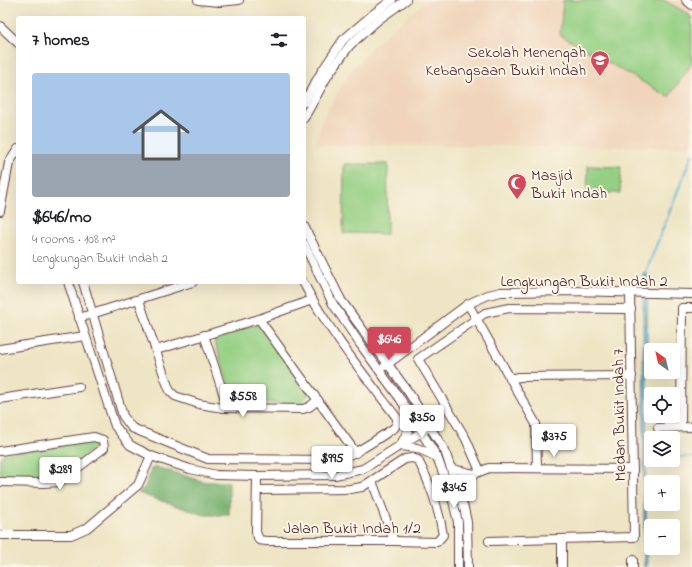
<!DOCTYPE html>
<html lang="en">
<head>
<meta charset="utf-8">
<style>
  body { margin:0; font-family:"Indie Flower",sans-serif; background:#f6f6f6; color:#202124; height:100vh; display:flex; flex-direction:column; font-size:15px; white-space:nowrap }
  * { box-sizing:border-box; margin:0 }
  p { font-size:13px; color:#757577 }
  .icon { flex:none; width:22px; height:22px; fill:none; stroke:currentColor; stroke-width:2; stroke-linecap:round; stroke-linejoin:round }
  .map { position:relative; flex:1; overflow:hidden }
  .details { position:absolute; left:16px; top:16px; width:290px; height:268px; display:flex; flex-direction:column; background:#fff; border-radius:4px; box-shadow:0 4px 16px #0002 }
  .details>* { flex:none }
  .needle { width:26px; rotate:326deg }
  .tools { position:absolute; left:644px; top:343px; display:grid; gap:8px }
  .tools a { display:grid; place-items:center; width:36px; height:36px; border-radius:4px; background:#fff; box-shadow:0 4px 16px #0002; font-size:20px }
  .price { position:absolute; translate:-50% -34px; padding:0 9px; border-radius:4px; background:#fff; color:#222; font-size:13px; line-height:26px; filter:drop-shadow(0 1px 2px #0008) }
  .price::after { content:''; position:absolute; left:50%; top:24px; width:12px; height:9px; margin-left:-6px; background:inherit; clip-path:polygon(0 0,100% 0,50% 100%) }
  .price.selected { background:#d1495b; color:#fff }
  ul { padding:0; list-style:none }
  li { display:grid; align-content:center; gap:8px; height:212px; padding:0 16px }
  li span { display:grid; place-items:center; height:124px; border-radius:4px; color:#555 }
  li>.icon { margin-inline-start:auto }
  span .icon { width:72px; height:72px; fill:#fffc; stroke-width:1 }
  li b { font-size:17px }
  h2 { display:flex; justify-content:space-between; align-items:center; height:48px; padding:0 16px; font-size:17px }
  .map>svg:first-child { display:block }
</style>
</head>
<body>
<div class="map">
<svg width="692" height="567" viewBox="0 0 692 567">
  <rect width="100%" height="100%" fill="#fcf5e5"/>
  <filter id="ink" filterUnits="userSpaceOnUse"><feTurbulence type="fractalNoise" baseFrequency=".025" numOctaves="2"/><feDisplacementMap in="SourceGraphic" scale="8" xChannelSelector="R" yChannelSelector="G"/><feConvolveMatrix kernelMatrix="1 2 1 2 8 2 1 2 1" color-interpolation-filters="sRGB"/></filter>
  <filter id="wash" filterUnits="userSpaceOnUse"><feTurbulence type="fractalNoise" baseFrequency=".012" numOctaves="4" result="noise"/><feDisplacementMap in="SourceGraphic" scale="16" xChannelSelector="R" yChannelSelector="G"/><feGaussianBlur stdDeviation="0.9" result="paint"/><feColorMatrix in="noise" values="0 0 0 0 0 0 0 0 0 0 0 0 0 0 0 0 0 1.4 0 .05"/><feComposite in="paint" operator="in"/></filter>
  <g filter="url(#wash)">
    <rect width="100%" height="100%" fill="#eee5c5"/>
    <polygon fill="#f0d5bc" points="432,0 681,0 692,9 692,147 316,145 320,124 347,76 373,46 422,4"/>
    <g fill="#94cf83" stroke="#6f7757">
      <polygon points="563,0 664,0 685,12 692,18 692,63 669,97 560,35"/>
      <polygon points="344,164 388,164 387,234 343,233"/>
      <polygon points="588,166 621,167 620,193 587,193"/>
      <polygon points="260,324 309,393 302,404 234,402 213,336"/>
      <polygon points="94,441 95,447 56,476 6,477 0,472 0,458 3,454"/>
    </g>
    <polygon fill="#77b271" stroke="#60684e" points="156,467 205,482 229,482 229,515 204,515 138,493 145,487 151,469"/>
    <polygon fill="#5ab2d7" stroke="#526881" points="643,274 648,274 646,457 647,567 644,567"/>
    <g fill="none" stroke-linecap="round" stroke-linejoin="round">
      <g stroke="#5ab2d7" stroke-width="2">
        <polyline points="645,274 692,155"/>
        <polyline points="646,457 651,457"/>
        <polyline points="673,457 692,457"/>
        <polyline points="97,567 97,565"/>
      </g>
    </g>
  </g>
  <g filter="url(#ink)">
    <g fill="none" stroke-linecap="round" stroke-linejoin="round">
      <defs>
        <g id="minor">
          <polyline points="198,0 219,2 239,0"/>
          <polyline points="686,0 692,5"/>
          <polyline points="0,26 18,43"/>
          <polyline points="304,102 322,71 343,40 372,15 392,0"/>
          <polyline points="304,118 328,75 350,45 378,20 406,0"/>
          <polyline points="0,211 9,163 18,149"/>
          <polyline points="304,226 341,300 409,393 445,451 464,508 467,522 468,567"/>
          <polyline points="304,244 333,304 360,344 401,400 437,457 452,497 458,522 458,567"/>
          <polyline points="68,282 115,426 130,445 151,456 190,469 216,475 257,476 335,475 363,469 431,426"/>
          <path d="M83,282L123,416L132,428L208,459L333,460C356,455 374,441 394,428L397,424V418C365,376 327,329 303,282"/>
          <polyline points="139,300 166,381 170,391 175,396 199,404 223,408 303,409 309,407 318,400"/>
          <polyline points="468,304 536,424 537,468"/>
          <polyline points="79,318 193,282"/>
          <polyline points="259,319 356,453"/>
          <polyline points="204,335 228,408"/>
          <polyline points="375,345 387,351 406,348"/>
          <polyline points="0,349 85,336"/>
          <polyline points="156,350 259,319 312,300"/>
          <polyline points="385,366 468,304 488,295 501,292 573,291 692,294"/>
          <polyline points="510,379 519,377 632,376"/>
          <polyline points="0,399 79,387"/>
          <polyline points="681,427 682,308 692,308"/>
          <polyline points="658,428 692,427"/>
          <polyline points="400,446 417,448 437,457"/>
          <polyline points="400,446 408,431 409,413"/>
          <polyline points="0,451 94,437 103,440 104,448 59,482 44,483 0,482"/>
          <polyline points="452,469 474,474"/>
          <polyline points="480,471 466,439 418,359 485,313 509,308 631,309"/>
          <path d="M257,476L256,532L259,540L266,541H394L437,542L443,535C439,509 430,483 418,460L412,458L405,459L362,487L350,489L257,490"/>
          <polyline points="372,481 394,541"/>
          <polyline points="460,495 474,474 489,468 633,469"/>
          <polyline points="0,535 71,535 87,528 138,485 151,456"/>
          <polyline points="562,540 562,567"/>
          <polyline points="489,541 634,537 630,292"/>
          <polyline points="633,560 633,567"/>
        </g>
      </defs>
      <use href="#minor" stroke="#633d42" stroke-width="10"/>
      <use href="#minor" stroke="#fff" stroke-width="8"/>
    </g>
  </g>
  <defs>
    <symbol id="school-pin" viewBox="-11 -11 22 30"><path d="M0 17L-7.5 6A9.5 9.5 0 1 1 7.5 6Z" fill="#d1495b" stroke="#fcf5e5"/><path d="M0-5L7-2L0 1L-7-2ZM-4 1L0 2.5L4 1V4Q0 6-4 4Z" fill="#fff"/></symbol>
    <symbol id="mosque-pin" viewBox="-11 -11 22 30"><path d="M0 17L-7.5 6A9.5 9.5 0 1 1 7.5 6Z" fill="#d1495b" stroke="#fcf5e5"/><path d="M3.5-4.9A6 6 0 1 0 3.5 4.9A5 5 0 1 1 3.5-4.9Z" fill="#fff"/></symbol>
  </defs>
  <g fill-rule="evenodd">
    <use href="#school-pin" x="589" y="49" width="22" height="30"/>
    <use href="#mosque-pin" x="506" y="172" width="22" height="30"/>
  </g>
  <g text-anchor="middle" stroke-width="4" stroke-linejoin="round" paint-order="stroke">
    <g font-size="16" fill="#4a1f2b" stroke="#fcf5e5" text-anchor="end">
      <text x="586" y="57">Sekolah Menengah<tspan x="586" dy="18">Kebangsaan Bukit Indah</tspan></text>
      <text x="531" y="180" text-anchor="start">Masjid<tspan x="531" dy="18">Bukit Indah</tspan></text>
    </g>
    <g font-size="16" fill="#4a1f2b" stroke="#fcf5e5">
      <text x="584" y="286">Lengkungan Bukit Indah 2</text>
      <text transform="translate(618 415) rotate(-91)" y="6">Medan Bukit Indah 7</text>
      <text x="352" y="533">Jalan Bukit Indah 1/2</text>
    </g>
  </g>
</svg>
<div class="tools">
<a><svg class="needle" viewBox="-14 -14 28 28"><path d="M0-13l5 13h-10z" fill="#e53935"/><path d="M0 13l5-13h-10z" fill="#757577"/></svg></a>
<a><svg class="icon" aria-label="locate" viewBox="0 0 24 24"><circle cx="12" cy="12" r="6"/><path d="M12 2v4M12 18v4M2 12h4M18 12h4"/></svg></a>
<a><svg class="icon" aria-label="layers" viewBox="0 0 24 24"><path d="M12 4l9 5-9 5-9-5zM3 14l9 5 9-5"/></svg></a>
<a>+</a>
<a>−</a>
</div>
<b class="price selected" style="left:389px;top:361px">$646</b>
<b class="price" style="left:243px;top:418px">$558</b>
<b class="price" style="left:422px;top:439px">$350</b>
<b class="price" style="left:554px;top:458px">$375</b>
<b class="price" style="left:332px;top:480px">$995</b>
<b class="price" style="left:60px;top:491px">$289</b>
<b class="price" style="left:454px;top:509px">$345</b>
<section class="details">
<h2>7 homes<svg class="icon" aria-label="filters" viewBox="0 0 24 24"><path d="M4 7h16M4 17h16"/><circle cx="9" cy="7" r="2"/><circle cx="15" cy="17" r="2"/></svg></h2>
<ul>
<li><span style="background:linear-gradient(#a9c7e8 65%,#9aa5b1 0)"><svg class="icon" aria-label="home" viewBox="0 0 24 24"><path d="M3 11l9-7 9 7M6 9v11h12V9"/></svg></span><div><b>$646/mo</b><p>4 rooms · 108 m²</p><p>Lengkungan Bukit Indah 2</p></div></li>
</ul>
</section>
</div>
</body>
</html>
